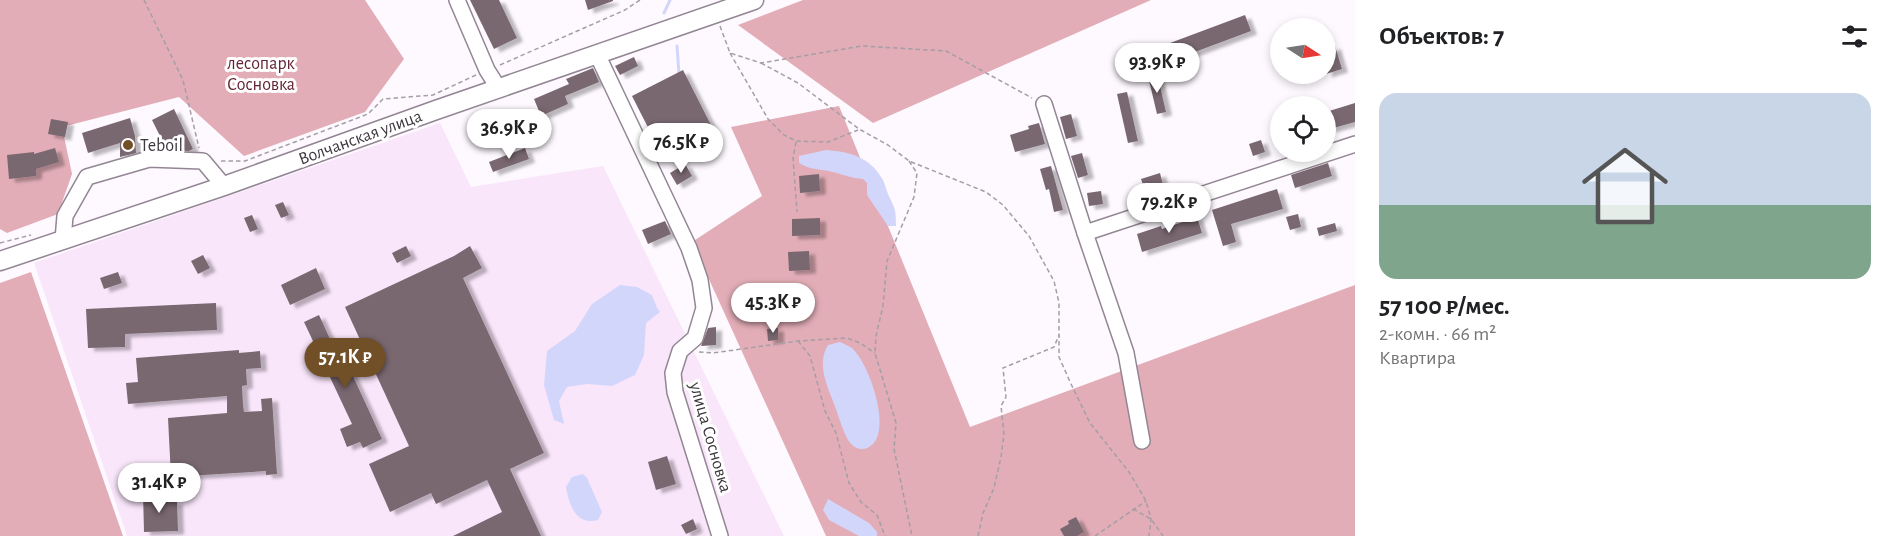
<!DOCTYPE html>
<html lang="ru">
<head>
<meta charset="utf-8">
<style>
  body { margin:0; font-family:"Alegreya Sans",sans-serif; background:#f2f2f2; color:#202124; height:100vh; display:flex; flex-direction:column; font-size:22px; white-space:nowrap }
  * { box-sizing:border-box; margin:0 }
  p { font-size:20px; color:#757577 }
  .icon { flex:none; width:33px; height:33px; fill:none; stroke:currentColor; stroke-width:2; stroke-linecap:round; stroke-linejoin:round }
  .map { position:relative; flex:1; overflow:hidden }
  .details { display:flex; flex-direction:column; background:#fff; width:540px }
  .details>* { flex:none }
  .needle { width:39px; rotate:102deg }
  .buttons { position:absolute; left:1270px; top:18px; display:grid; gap:12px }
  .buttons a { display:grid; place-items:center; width:66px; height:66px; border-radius:50%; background:#fff; box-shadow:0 3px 9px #0003; font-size:30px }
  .price { position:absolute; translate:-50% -51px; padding:0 14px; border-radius:21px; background:#fff; color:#222; font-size:20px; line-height:39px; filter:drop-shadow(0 2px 3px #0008) }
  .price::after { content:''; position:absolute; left:50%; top:36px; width:18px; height:14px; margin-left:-9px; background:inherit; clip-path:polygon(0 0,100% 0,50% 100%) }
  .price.on { background:#714f27; color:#fff }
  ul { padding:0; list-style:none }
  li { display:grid; align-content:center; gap:12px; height:318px; padding:0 24px }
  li+li { border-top:2px solid #e0e0e0 }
  li span { display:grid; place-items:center; height:186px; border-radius:18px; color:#555 }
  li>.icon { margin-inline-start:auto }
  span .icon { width:108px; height:108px; fill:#fffc; stroke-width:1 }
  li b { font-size:26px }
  h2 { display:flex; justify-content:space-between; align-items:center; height:72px; padding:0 24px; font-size:26px }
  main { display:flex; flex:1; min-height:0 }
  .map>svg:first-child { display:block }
</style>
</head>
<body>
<main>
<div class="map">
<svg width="1355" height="536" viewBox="0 0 1355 536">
  <defs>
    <filter id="shadow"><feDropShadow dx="6" dy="3.5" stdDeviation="1.5" flood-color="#0004"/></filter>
  </defs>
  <rect width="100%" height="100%" fill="#fef8ff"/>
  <polygon fill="#fae6fb" points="440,123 471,187 603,166 784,536 127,536 34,263"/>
  <g fill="#e2adb7">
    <polygon points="0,0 365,0 404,59 365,112 244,156 179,97 62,127 72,174 58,214 7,233 0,229"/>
    <polygon points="803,0 1151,0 873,123 738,25"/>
    <polygon points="839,106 970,427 1355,285 1355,536 826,536 692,242 762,196 731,127"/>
    <polygon points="31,272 123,536 0,536 0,283"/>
  </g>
  <g fill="#d3d6fb">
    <path d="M826,150C851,152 870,157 883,180C885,184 886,189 888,194C895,209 896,208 896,226H888L867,195V183L863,179C852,178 844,175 833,172C821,169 810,170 799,163V156Z"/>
    <polygon points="620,285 637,287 652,295 657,308 660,312 646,323 644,355 635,375 612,386 587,384 567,387 559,401 564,424 554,420 544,385 547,351 575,331 592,304"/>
    <path d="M840,342C844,344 849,346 852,348C868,363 883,409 879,430C877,448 859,457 848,440C842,429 838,414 833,401C826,383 817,363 828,345Z"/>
    <path d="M583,474L587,478L602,512L598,520C576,526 569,505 566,487L572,477Z"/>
    <polygon points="828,499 869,523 877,532 877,536 859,536 829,520 823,510"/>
  </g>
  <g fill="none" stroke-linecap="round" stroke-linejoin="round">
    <g stroke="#d3d6fb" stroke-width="3">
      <polyline points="664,13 670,0"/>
      <polyline points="677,46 679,74"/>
    </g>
  </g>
  <g fill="#7a6871" filter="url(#shadow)">
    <polygon points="470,0 499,0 517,38 494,49"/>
    <polygon points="585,0 613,0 613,1 588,10"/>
    <polygon points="1245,15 1251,31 1168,62 1162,46"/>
    <polygon points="1335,46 1342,69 1326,74 1326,49"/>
    <polygon points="634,57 638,66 620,75 615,66"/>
    <polygon points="593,68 599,82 565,96 568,104 541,116 534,99 569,84 566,79"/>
    <polygon points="683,70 712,127 661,153 632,96"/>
    <polygon points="1157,73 1166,112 1157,114 1148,76"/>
    <polygon points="1127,92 1138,141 1128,143 1117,94"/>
    <polygon points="1355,103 1355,122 1330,129 1326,112"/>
    <polygon points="174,109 193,149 189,151 165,150 161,143 163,142 152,120"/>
    <polygon points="1071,114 1077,136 1066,139 1060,117"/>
    <polygon points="130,118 135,136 136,153 120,157 120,143 88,153 82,133"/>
    <polygon points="51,119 68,122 65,137 48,134"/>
    <polygon points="1039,123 1045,144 1015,152 1010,135 1029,129 1028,126"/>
    <polygon points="1261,140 1265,152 1253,156 1249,144"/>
    <polygon points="55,148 59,162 36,169 36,176 9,179 7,155 34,152 34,154"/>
    <polygon points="525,148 529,159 493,172 489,162"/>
    <polygon points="1082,153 1088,175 1078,178 1071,156"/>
    <polygon points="1328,163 1332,176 1295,188 1291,175"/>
    <polygon points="685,164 692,176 677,185 670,173"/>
    <polygon points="1051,166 1063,210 1054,212 1049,189 1046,190 1040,169"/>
    <polygon points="1160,173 1163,185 1145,191 1141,179"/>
    <polygon points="819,174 820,191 800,193 799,176"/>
    <polygon points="1277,189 1283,209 1231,224 1236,242 1223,246 1212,210"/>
    <polygon points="1101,191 1103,204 1089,206 1087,193"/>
    <polygon points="283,202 289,215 281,218 275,205"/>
    <polygon points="1298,214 1301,227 1290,230 1286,217"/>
    <polygon points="252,215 258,229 250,232 244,218"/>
    <polygon points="1197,217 1202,233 1142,252 1137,234 1161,226 1162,229"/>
    <polygon points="820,218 820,235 792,236 792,219"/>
    <polygon points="665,221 671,234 648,244 642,230"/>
    <polygon points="1335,223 1337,231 1319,236 1317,228"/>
    <polygon points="406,246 411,256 397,263 392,253"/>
    <polygon points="470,246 482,268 463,278 544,453 510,469 541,536 453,536 502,512 487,480 436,504 431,493 390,512 369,464 409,446 345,307 454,256"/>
    <polygon points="809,251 810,270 789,271 788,252"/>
    <polygon points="203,255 210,268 198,274 191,261"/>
    <polygon points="316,268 325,289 290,305 281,285"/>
    <polygon points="118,272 122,283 104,289 100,278"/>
    <polygon points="216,303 217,330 125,334 125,347 88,348 86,309"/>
    <polygon points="319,315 341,363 346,361 382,439 363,448 360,442 347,447 340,429 352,424 304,322"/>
    <polygon points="716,327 716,345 701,346 708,328"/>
    <polygon points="778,328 778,340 768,341 767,329"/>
    <polygon points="239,350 239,353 260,351 261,368 246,369 247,385 242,386 243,405 244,412 262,411 261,399 272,398 277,474 266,475 266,471 171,477 168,418 227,413 227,396 128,404 126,383 138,382 136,358"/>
    <polygon points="667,456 676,484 656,490 648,462"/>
    <polygon points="143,492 159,492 159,502 177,501 178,531 144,532"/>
    <polygon points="1076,517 1084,532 1077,536 1064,536 1060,529 1069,524 1068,521"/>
    <polygon points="693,519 697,529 686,534 681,525"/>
  </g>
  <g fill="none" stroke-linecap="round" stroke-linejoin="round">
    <defs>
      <g id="minor">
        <polyline points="457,0 487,70 499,89"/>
        <polyline points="597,54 689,248 700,280 704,308 695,338 680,351 673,373 675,392 720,536"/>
        <polyline points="1044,104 1085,233 1126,353 1142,441"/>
        <polyline points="1085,233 1355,144"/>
        <polyline points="63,240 65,216 87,177 149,159 203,161 224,186"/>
      </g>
      <polyline id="major" points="0,261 224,186 436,110 754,0"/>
    </defs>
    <use href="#minor" stroke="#938694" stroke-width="18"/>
    <use href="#major" stroke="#938694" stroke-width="21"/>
    <g stroke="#a49ea5" stroke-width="1.5" stroke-dasharray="4.5 3" stroke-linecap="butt">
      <polyline points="144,0 183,80 199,148"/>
      <polyline points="720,26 730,53 761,63 862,46 946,51 1032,98"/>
      <polyline points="730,53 768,119 784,135 796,141 828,142 858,130"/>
      <polyline points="761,63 798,83 859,129 888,145 909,161 986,192 1003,205 1029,236 1054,281 1059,303 1059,357 1071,384 1090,423 1129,472 1146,501 1151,519 1149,536"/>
      <polyline points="500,65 625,10 640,0"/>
      <polyline points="796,142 793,158 797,212"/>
      <polyline points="221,161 245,161 368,114 383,99 433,95 476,75"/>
      <polyline points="909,161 917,173 914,197 887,261 883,306 876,336 875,353 896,423 894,449 912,536"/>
      <polyline points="0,243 31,235"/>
      <polyline points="798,341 810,356 825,411 836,433 849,483 861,502 877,515 885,536"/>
      <polyline points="699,352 713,353 798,341 847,338 860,343 875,353"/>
      <polyline points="1133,509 1151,519 1163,536"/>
      <polyline points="978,536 983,513 994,488 1001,457 1004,434 1001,406 1006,397 1003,368 1054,347 1059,335"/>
      <polyline points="1095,536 1146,501"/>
    </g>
    <use href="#minor" stroke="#fff" stroke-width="15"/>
    <use href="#major" stroke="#fff" stroke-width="18"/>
  </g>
  <circle fill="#714f27" stroke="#fff" stroke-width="2" cx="128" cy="145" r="6"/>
  <g text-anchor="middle" stroke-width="6" stroke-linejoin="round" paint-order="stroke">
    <g font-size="18" fill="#632335" stroke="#fff">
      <text x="261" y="69">лесопарк<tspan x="261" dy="21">Сосновка</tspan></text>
    </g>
    <g font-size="18" fill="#3d373d" stroke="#fff">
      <text transform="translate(360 137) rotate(-20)" y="6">Волчанская улица</text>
      <text transform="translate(711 437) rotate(74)" y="6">улица Сосновка</text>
    </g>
    <g font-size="18" fill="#3d373d" stroke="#fff" text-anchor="start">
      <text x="140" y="151">Teboil</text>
    </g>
  </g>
</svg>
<div class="buttons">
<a><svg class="needle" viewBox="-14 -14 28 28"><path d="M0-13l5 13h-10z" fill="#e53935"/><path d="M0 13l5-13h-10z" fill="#757577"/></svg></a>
<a><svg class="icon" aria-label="locate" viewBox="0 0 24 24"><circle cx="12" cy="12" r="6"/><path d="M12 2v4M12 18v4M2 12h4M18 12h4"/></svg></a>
</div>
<b class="price" style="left:1157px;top:94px">93.9K ₽</b>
<b class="price" style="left:509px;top:160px">36.9K ₽</b>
<b class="price" style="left:681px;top:174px">76.5K ₽</b>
<b class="price" style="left:1169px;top:234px">79.2K ₽</b>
<b class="price" style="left:773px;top:334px">45.3K ₽</b>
<b class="price on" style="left:345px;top:389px">57.1K ₽</b>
<b class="price" style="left:159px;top:514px">31.4K ₽</b>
</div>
<section class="details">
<h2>Объектов: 7<svg class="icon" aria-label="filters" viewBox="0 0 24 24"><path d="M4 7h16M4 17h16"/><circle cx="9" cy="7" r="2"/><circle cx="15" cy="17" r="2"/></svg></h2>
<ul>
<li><span style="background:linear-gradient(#c9d6e8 60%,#7fa58c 0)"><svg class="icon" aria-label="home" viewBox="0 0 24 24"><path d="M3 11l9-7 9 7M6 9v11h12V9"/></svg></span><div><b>57 100 ₽/мес.</b><p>2-комн. · 66 m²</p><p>Квартира</p></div></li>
</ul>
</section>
</main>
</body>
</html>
